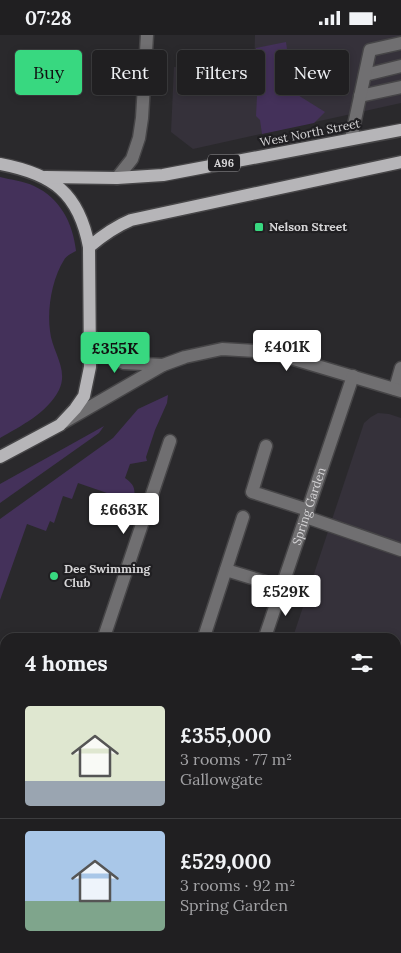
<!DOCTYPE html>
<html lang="en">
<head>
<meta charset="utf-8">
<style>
  body { margin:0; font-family:Lora,serif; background:#28272a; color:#f1f3f6; height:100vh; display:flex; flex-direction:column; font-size:19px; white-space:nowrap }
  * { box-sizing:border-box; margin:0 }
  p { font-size:16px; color:#a2a2a5 }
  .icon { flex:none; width:28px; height:28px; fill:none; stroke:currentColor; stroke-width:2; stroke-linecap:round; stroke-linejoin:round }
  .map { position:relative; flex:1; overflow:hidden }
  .panel { position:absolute; left:0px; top:598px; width:401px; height:321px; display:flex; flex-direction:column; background:#201f21; border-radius:15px 15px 0 0; box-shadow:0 2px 8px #0003,0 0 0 1px #3d3d3f }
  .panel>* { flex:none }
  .top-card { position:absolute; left:15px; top:15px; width:371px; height:45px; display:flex; gap:10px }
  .price { position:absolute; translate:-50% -42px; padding:0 11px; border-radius:5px; background:#fff; color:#222; font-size:16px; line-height:32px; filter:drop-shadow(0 1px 2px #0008) }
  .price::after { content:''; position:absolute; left:50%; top:30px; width:15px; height:11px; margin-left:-8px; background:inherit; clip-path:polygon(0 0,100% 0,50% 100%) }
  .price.selected { background:#38d880; color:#111 }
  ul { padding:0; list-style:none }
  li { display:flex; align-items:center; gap:15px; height:125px; padding:0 25px }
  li+li { border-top:1px solid #3d3d3f }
  li span { display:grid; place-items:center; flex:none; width:140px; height:100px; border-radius:5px; color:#555 }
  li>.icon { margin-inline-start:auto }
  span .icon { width:60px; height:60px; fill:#fffc; stroke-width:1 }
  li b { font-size:21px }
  h2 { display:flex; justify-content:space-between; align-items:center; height:60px; padding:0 25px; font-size:21px }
  .chip { padding:0 18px; border-radius:5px; background:#201f21; box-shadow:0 2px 8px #0003,0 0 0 1px #3d3d3f; font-size:18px; line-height:45px }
  .chip.selected { background:#38d880; color:#111 }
  .status { display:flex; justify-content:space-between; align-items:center; height:35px; padding:0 25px; background:#201f21; direction:ltr }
  .status svg { height:14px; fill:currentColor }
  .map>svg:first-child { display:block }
</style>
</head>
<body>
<div class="status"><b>07:28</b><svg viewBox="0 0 49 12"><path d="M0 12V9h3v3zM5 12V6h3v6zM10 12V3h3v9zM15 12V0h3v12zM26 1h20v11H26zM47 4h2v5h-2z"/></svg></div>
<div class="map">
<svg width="401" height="918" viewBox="0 0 401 918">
  <rect width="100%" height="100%" fill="#2a292c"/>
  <g fill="#35313a">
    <polygon points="255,0 401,0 401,68 193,114 171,97 174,32 254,36"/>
    <polygon points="378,378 389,379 401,383 401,763 396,761 396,602 293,602 364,388 371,382"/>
  </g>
  <g fill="#44315a">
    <polygon points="286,7 293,57 325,77 314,88 262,99 260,85 256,81 258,41 255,40 256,13"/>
    <path d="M0,142C11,145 24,146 34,151C60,163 73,188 76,216C72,218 66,221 64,225C52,244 47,274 50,296C52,317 69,334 59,355C47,378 21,391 0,403Z"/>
    <path d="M168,360L167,368L155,395L146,422L147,426L130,429L125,443C135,450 136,455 133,467L78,448L72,464L63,461L54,488L50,486L46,496L27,489L0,565V484L113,403L138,374Z"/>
    <polygon points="104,391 99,398 0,468 0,449"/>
  </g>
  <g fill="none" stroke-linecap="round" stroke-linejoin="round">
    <defs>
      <g id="minor">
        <polyline points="365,40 401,31"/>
        <polyline points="360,61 401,52"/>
        <polyline points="351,104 370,15 401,8"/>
        <polyline points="117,143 132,124 139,103 142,83 147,0"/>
        <polyline points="90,299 107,320 124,328 163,330"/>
        <polyline points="395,354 401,333"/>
        <polyline points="64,387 163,330 185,322 222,314 258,316 287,322 401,356"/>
        <polyline points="266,411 252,457 308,475"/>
        <polyline points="306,482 401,515"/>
        <polyline points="226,535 282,552"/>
        <polyline points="104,602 170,406"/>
        <polyline points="204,602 243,482"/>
        <path id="s1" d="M265,602L353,341"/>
        <polyline points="396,794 401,796"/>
        <polyline points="0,846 5,848"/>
        <polyline points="0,911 5,896"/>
        <polyline points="152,914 163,918"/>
      </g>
      <g id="major">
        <path d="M0,129C53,139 79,158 89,212L90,332L84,361L75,374L60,390L0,422"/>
        <polyline points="45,142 117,143 163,140 401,95"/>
        <path d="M89,212C102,201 114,192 131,185L401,127"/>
      </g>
    </defs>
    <use href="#minor" stroke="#464547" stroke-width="15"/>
    <use href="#major" stroke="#464547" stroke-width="15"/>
    <use href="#minor" stroke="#706f71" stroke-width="12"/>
    <use href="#major" stroke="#b6b5b8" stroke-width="12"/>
  </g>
  <g fill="#38d880" stroke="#201f22" stroke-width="2">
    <rect x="254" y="187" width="10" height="10" rx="2.5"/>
    <circle cx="54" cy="541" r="5"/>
  </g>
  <g text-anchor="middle" stroke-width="4.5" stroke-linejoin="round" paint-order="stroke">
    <rect fill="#201f22" stroke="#9f9ea1" stroke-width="1" x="208" y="119.5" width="32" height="17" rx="4"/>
    <g font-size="11" font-weight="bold" fill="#d6d5d7">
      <text x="224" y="132">A96</text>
    </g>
    <g font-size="12" fill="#d6d5d7" stroke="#201f22">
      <text transform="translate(310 98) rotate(-11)" y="4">West North Street</text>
      <text dy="4" stroke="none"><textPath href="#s1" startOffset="138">Spring Garden</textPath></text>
    </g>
    <g font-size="12" font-weight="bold" fill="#d6d5d7" stroke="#201f22" text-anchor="start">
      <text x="269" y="196">Nelson Street</text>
      <text x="64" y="538">Dee Swimming<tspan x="64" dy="14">Club</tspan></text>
    </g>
  </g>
</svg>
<b class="price" style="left:287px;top:337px">£401K</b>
<b class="price selected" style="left:115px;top:339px">£355K</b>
<b class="price" style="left:124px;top:500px">£663K</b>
<b class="price" style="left:286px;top:582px">£529K</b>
<div class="top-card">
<a class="chip selected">Buy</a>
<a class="chip">Rent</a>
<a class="chip">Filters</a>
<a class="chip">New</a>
</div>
<section class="panel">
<h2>4 homes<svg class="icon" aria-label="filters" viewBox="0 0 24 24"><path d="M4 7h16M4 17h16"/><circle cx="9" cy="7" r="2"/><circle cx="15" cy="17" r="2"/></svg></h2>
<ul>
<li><span style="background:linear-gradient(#dfe7d0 75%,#9aa5b1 0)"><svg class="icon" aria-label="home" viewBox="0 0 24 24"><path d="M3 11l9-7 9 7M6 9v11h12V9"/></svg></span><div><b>£355,000</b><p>3 rooms · 77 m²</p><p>Gallowgate</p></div></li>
<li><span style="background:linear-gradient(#a9c7e8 70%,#7fa58c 0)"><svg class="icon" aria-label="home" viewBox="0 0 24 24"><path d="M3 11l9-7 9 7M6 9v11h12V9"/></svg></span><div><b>£529,000</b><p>3 rooms · 92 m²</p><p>Spring Garden</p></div></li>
</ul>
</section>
</div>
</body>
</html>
